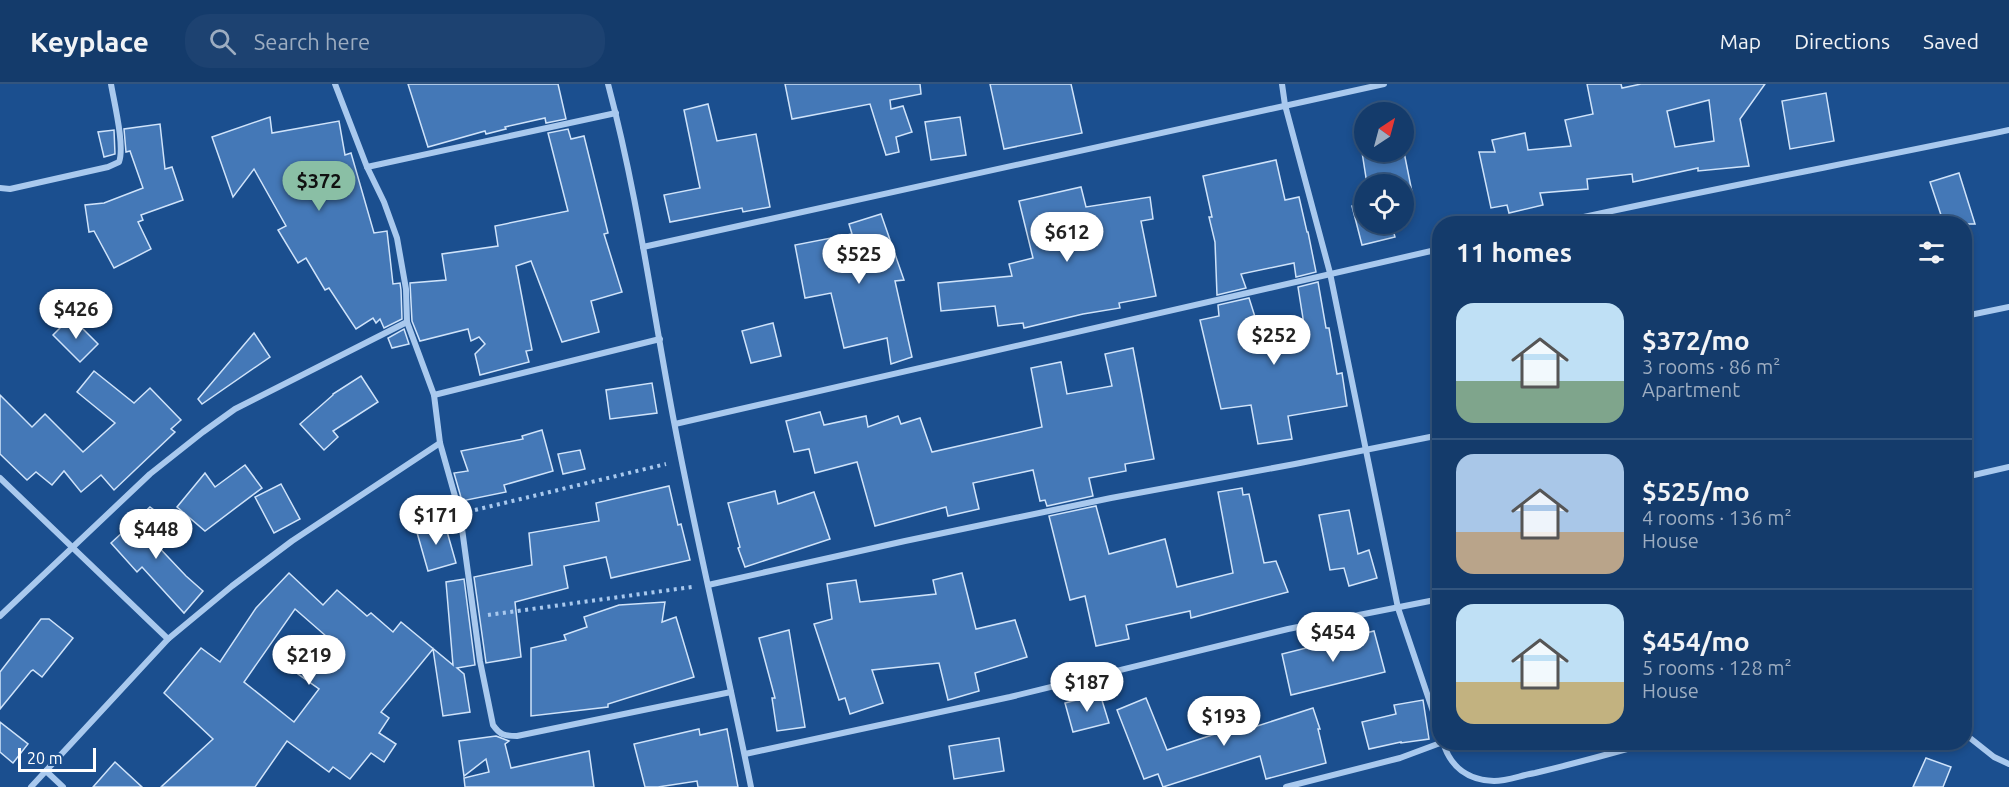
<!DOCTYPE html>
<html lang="en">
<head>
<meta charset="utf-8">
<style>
  body { margin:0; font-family:Ubuntu,sans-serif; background:#1d4271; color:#f1f3f6; height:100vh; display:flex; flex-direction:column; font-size:22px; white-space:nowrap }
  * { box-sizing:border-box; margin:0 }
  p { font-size:20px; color:#9dadc1 }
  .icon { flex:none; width:33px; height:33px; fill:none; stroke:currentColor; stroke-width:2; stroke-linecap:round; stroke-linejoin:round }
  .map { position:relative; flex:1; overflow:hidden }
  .drawer { position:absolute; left:1432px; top:132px; width:540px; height:534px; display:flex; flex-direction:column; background:#143b6b; border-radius:24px; box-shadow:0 3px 9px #0003,0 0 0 2px #33557e }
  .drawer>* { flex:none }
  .needle { width:39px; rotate:36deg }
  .tools { position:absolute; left:1354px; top:18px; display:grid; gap:12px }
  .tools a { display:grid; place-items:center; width:60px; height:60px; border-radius:50%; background:#143b6b; box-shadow:0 3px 9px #0003,0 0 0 2px #33557e; font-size:30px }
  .scale { position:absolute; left:18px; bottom:15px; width:78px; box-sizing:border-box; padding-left:6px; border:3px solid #fff; border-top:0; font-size:16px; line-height:21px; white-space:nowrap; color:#fff; -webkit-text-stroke:4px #1b4f8f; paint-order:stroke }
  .price { position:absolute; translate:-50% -51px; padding:0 14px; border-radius:21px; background:#fff; color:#222; font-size:20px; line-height:39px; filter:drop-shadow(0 2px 3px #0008) }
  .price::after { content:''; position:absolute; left:50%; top:36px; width:18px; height:14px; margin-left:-9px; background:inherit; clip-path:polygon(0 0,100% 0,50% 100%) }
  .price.current { background:#8abfa5; color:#111 }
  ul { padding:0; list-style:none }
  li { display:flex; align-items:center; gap:18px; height:150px; padding:0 24px }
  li+li { border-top:2px solid #33557e }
  li span { display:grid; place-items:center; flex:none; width:168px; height:120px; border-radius:18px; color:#555 }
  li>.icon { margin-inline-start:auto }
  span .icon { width:72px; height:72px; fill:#fffc; stroke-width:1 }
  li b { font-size:26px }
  h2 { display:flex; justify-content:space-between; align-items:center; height:72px; padding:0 24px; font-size:26px }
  header { display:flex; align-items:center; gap:36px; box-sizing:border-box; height:84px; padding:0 30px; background:#143b6b; border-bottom:2px solid #33557e }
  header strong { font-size:28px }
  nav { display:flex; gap:33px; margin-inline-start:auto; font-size:21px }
  .search { width:420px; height:54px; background:#1d4271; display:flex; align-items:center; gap:15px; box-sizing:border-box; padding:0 21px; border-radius:24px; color:#9dadc1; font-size:22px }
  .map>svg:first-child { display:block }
</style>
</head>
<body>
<header>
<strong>Keyplace</strong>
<div class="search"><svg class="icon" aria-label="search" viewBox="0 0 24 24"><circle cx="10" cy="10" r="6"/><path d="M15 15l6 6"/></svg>Search here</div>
<nav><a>Map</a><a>Directions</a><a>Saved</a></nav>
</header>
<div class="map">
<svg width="2009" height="703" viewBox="0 0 2009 703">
  <rect width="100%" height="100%" fill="#1b4f8f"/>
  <g fill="#4478b7" stroke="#cfe3fa" stroke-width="1.5" fill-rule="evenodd">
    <polygon points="408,0 558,0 566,35 546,39 545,34 505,43 506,45 486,50 485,47 428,63"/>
    <polygon points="785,0 920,0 921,10 890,16 891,25 903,22 912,48 896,53 899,68 886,71 870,20 792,35"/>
    <polygon points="990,0 1071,0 1082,49 1004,65"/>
    <path d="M1587,0H1621L1622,4L1641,0H1765L1740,35L1749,82L1698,87V84L1633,98L1632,90L1587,95L1588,105L1540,109L1543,121L1509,129L1507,121L1491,124L1479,68H1495L1492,56L1525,49L1528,66L1571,62L1565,36L1593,30ZM1709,16L1714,57L1675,63L1667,27Z"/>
    <polygon points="1826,9 1834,57 1790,65 1782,17"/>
    <polygon points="708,20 717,57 756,50 770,123 743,128 742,124 670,138 664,111 700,104 684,26"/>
    <polygon points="270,33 272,49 339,37 345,71 351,69 374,149 387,147 393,200 400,199 401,206 402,235 384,244 380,235 376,239 373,234 356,245 329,204 325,206 306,174 298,179 278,146 286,142 254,85 233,113 212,53"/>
    <polygon points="960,33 966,71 931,76 925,38"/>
    <polygon points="160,40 165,85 172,83 183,116 141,131 143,136 138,138 151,165 114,184 94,147 89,148 85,121 104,119 143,104 130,67 126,68 124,45"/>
    <polygon points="568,45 571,55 584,52 608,149 604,150 622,208 591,217 599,248 562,258 531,177 516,182 532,266 526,267 529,278 480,291 475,270 485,260 479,253 471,257 468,245 420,257 412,237 410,199 446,196 442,170 498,162 495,142 568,127 548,49"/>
    <polygon points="114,46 115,70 104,73 98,48"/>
    <polygon points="1362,68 1404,68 1412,108 1404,110 1404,100 1367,100"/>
    <polygon points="1276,76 1285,116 1299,113 1307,148 1308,148 1316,188 1296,193 1294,179 1241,190 1246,204 1217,211 1215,158 1209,133 1212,133 1203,92"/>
    <polygon points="1959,89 1975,140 1944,140 1930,98"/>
    <polygon points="1081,103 1086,123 1150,113 1153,135 1141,137 1156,212 1119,219 1120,224 1083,230 1024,244 1023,239 998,242 995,222 941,227 938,199 1012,192 1009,180 1033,174 1019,117"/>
    <polygon points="1365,119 1365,140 1391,140 1395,153 1362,161 1352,122"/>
    <polygon points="881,130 904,196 895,197 912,273 891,280 887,254 844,264 831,209 805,214 795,161 852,150 849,140"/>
    <polygon points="1318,198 1326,244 1329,244 1337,290 1342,289 1347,322 1288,332 1292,355 1258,360 1251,321 1221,325 1200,236 1219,232 1218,221 1249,214 1262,255 1305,247 1298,203"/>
    <polygon points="71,233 98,260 80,278 53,251"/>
    <polygon points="773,239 781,272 751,279 742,247"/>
    <polygon points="404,245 409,260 392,264 388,254"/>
    <polygon points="254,249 270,273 202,320 198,315"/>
    <polygon points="1133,264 1154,375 1125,380 1126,387 1089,394 1093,412 1047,422 1045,416 1040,417 1033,386 973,399 979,425 948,432 946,423 875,442 857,378 815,389 809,365 794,368 786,337 820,328 824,341 866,332 868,343 898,332 901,340 920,334 932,368 1042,343 1031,284 1061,278 1067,310 1112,302 1105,270"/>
    <polygon points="94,287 134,319 150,304 181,336 171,345 175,348 114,406 101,391 81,408 64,387 52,401 36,388 27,396 0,370 0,311 32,343 45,330 83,368 115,339 77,308"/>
    <polygon points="361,292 378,318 333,347 338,353 324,366 300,340 333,311 333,310"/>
    <polygon points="652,299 657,329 610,335 606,306"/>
    <polygon points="542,346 553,387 504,401 506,408 462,417 454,389 468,387 461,367 523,355 522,352"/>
    <polygon points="580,366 585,385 563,390 558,370"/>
    <polygon points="245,381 262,404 205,447 177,423 205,389 215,403"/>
    <polygon points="281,400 300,435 274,449 255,413"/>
    <polygon points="669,402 678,441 681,440 690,476 611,494 606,473 564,482 568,504 515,518 521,573 486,579 474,493 532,481 529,449 599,437 596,419"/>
    <polygon points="1242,404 1243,411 1249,410 1264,479 1276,477 1288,508 1191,534 1190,527 1126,541 1129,555 1096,562 1085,512 1070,516 1049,432 1096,422 1109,470 1165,455 1177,503 1233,489 1218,408"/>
    <polygon points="775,407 778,420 814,408 830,455 745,483 738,464 740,463 728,419"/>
    <polygon points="150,423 165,434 150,454 186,492 203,507 184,529 142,483 137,488 111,459"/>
    <polygon points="1349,426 1358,470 1369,466 1377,494 1349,502 1344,484 1330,486 1319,431"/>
    <polygon points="444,437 456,479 428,487 416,445"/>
    <path d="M289,489L323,521L337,506L367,532L371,529L393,548L401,538L453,581L446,498L464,495L475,581L457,584L464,590L470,628L443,632L433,565L381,628L389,634L379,649L396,660L384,678L371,669L350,695L333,683L329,688L287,657L255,703H161L213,655L164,609L201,564L220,578L256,524ZM295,525L326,552L298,590L319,605L294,638L244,598Z"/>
    <polygon points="962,489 976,545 1015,536 1027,573 975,589 979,607 948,616 939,579 872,586 883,619 850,630 845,614 839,616 814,540 832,535 827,500 856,496 860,518 936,510 933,496"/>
    <polygon points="665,518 662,538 676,533 694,593 608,620 608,623 531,632 531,564 566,556 564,551 587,543 584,533 619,521"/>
    <polygon points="41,535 49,535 73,554 42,593 33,586 31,587 0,625 0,588"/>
    <polygon points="789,546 805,643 777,647 772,614 775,614 759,554"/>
    <polygon points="1374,547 1385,588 1291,611 1282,570"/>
    <polygon points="1100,610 1109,639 1073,648 1065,619"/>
    <polygon points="1146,614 1167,666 1218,649 1220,654 1313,624 1320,645 1318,645 1326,679 1266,695 1260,672 1163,703 1158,690 1144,695 1117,626"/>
    <polygon points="1423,616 1429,655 1401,659 1401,658 1369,665 1362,638 1396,630 1394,621"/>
    <polygon points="0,638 28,660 13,679 0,668"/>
    <polygon points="699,645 700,651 727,645 738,703 698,703 697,697 658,703 645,703 634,660"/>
    <polygon points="496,652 509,657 505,660 511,684 589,667 594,703 465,703 464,694 489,688 486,675 464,692 459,657"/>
    <polygon points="999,654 1004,687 954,695 949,662"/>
    <polygon points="1926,674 1951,683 1943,703 1913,703"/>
    <polygon points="115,678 142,703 93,703"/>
  </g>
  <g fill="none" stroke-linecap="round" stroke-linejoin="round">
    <g stroke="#a9c9ee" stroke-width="4" stroke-dasharray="3 4.5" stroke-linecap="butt">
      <polyline points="475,426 666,380"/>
      <polyline points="488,531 692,503"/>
    </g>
    <g stroke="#a9c9ee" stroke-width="6">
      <path d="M335,0L367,83L384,118L397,154L406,205L407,238L434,311L440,359L460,430L480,577L493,641C500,651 504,652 517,652L731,608"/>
      <path d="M608,0C638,112 653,229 675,343C698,464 727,583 751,703"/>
      <polyline points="1282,0 1285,21 1330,189 1398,524 1440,648"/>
      <polyline points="367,83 616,29"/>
      <path d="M0,104L10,105L108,83L119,78C125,62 114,18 111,0"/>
      <path d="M1552,140C1704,106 1857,78 2009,46"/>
      <polyline points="643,163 1384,0"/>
      <polyline points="1965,232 2009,223"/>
      <polyline points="434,311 660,255"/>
      <polyline points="675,340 1440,165"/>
      <polyline points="1965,393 2009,383"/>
      <polyline points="0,394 168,555"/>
      <polyline points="708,501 905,457 1111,414 1295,380 1440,351"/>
      <polyline points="0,532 150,390 203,348 235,325 407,238"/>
      <polyline points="1965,650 1994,673 2009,680"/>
      <path d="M1443,658C1450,683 1468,696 1494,697C1507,697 1522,691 1535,689C1574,680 1613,669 1652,658"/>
      <polyline points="745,670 1010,613 1288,545 1440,515"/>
      <polyline points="46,687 63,703"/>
      <polyline points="31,703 168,555 232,502 292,457 440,359"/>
      <polyline points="1286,703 1400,674 1443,658"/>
    </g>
  </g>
</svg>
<div class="tools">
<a><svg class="needle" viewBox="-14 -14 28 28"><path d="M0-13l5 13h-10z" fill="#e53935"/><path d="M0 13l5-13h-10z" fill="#9dadc1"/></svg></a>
<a><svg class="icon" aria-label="locate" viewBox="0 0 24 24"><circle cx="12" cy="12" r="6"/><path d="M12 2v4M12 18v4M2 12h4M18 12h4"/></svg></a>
</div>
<div class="scale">20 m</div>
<b class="price current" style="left:319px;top:128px">$372</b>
<b class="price" style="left:1067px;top:179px">$612</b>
<b class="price" style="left:859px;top:201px">$525</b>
<b class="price" style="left:76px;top:256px">$426</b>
<b class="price" style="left:1274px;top:282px">$252</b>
<b class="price" style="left:436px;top:462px">$171</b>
<b class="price" style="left:156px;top:476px">$448</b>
<b class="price" style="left:1333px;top:579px">$454</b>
<b class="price" style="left:309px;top:602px">$219</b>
<b class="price" style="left:1087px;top:629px">$187</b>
<b class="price" style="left:1224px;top:663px">$193</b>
<section class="drawer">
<h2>11 homes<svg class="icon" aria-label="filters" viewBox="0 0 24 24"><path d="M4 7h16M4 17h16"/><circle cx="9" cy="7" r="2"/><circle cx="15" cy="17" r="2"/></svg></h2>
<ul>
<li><span style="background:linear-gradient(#bfe0f5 65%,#7fa58c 0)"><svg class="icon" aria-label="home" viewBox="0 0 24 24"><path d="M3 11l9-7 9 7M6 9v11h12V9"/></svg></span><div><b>$372/mo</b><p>3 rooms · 86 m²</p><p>Apartment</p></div></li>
<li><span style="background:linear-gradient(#a9c7e8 65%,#b9a48a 0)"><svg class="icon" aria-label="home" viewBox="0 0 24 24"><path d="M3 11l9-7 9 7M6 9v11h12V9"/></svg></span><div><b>$525/mo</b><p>4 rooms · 136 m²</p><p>House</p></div></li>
<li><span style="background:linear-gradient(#bfe0f5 65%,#c2b280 0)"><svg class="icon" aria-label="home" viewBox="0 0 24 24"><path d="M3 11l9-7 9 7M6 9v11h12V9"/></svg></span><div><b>$454/mo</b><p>5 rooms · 128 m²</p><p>House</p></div></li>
</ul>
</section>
</div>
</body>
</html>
